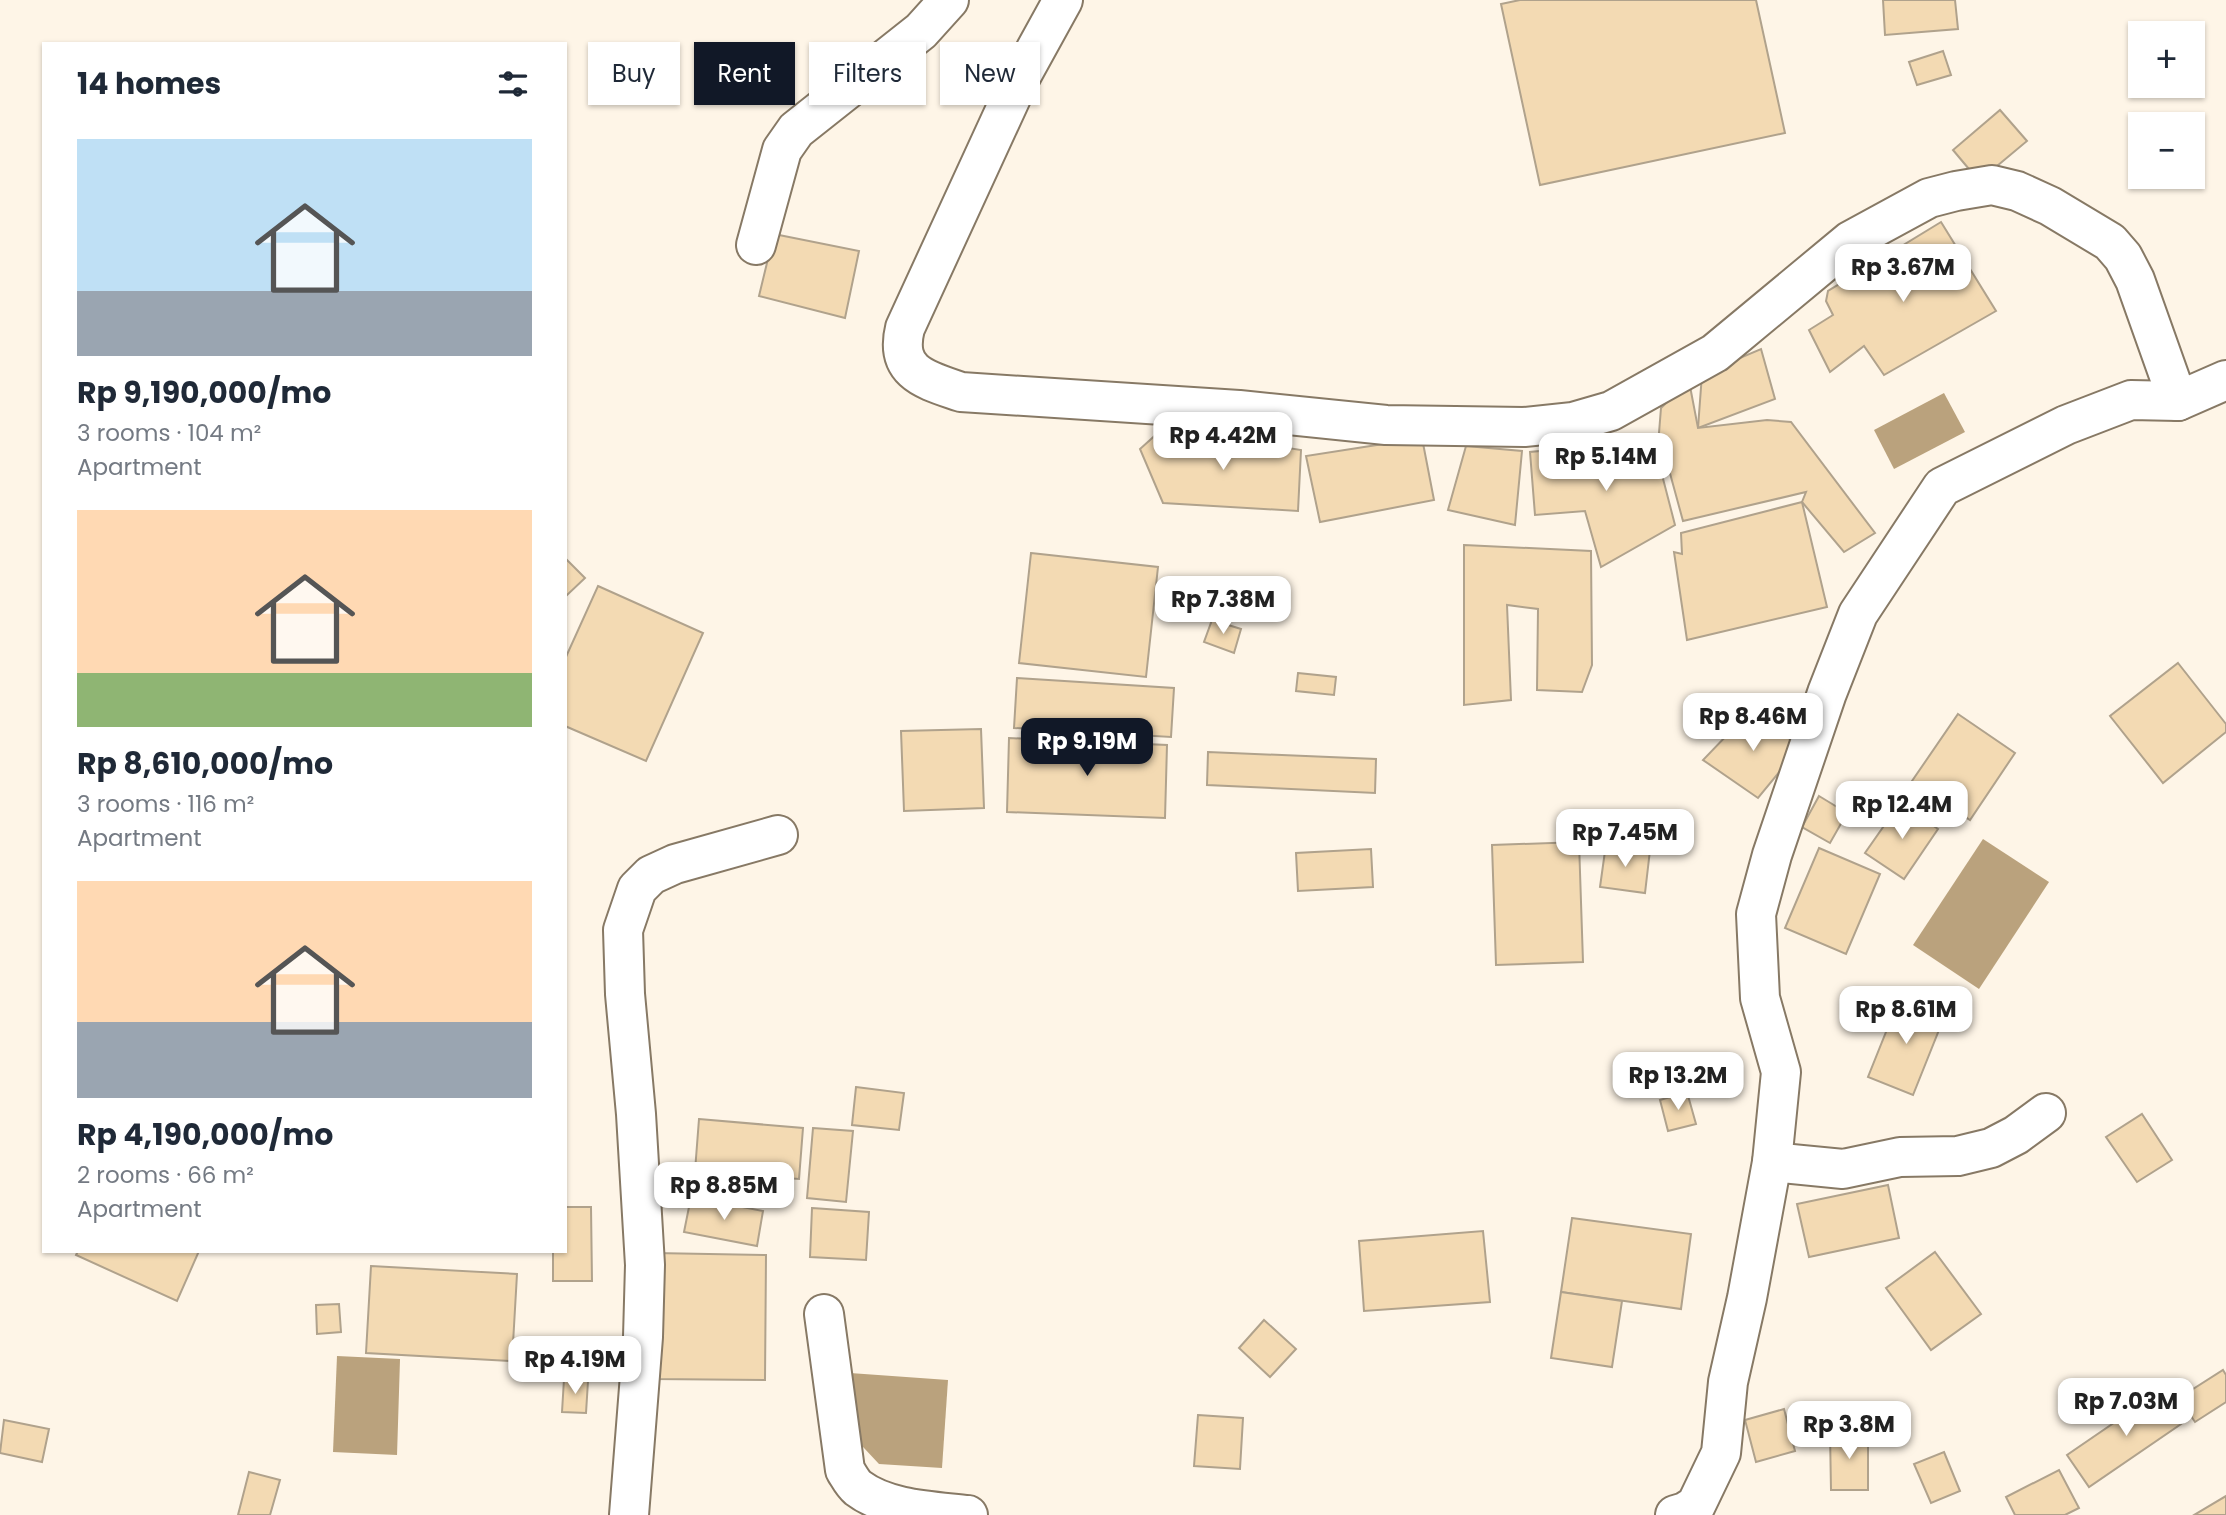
<!DOCTYPE html>
<html lang="en">
<head>
<meta charset="utf-8">
<style>
  body { margin:0; font-family:Poppins,sans-serif; background:#f2f2f3; color:#1f2937; height:100vh; display:flex; flex-direction:column; font-size:26px; white-space:nowrap }
  * { box-sizing:border-box; margin:0 }
  p { font-size:23px; color:#747a83 }
  .icon { flex:none; width:38px; height:38px; fill:none; stroke:currentColor; stroke-width:2; stroke-linecap:round; stroke-linejoin:round }
  .map { position:relative; flex:1; overflow:hidden }
  .sheet { position:absolute; left:42px; top:42px; width:525px; height:1211px; display:flex; flex-direction:column; background:#fff; border-radius:0px; box-shadow:0 2px 5px #0004 }
  .sheet>* { flex:none }
  .banner { position:absolute; left:588px; top:42px; width:665px; height:63px; display:flex; gap:14px }
  .tools { position:absolute; left:2128px; top:21px; display:grid; gap:14px }
  .tools a { display:grid; place-items:center; width:77px; height:77px; border-radius:0px; background:#fff; box-shadow:0 2px 5px #0004; font-size:35px }
  .price { position:absolute; translate:-50% -60px; padding:0 16px; border-radius:14px; background:#fff; color:#222; font-size:23px; line-height:46px; filter:drop-shadow(0 2px 4px #0008) }
  .price::after { content:''; position:absolute; left:50%; top:42px; width:21px; height:16px; margin-left:-10px; background:inherit; clip-path:polygon(0 0,100% 0,50% 100%) }
  .price.current { background:#111827; color:#fff }
  ul { padding:0; list-style:none }
  li { display:grid; align-content:center; gap:14px; height:371px; padding:0 35px }
  li span { display:grid; place-items:center; height:217px; border-radius:0px; color:#555 }
  li>.icon { margin-inline-start:auto }
  span .icon { width:126px; height:126px; fill:#fffc; stroke-width:1 }
  li b { font-size:30px }
  h2 { display:flex; justify-content:space-between; align-items:center; height:84px; padding:0 35px; font-size:30px }
  .pill { padding:0 24px; border-radius:0px; background:#fff; box-shadow:0 2px 5px #0004; font-size:24px; line-height:63px }
  .pill.current { background:#111827; color:#fff }
  .map>svg:first-child { display:block }
</style>
</head>
<body>
<div class="map">
<svg width="2226" height="1515" viewBox="0 0 2226 1515">
  <rect width="100%" height="100%" fill="#fef5e7"/>
  <g fill="#baa27d">
    <polygon points="1944,393 1965,432 1894,469 1874,430"/>
    <polygon points="1983,839 2049,882 1979,989 1913,945"/>
    <polygon points="337,1356 400,1359 397,1455 333,1452"/>
    <polygon points="836,1372 948,1380 942,1468 879,1464 849,1432"/>
  </g>
  <g fill="#f3dab3" stroke="#b0a28c" stroke-width="2">
    <polygon points="1520,0 1756,0 1785,133 1540,185 1501,4"/>
    <polygon points="1883,0 1955,0 1958,29 1885,35"/>
    <polygon points="1943,51 1951,75 1917,85 1909,62"/>
    <polygon points="2000,110 2027,141 1979,181 1953,150"/>
    <polygon points="1941,222 1996,311 1884,375 1864,346 1830,372 1809,330 1833,315 1826,301 1828,291"/>
    <polygon points="774,234 859,251 845,318 759,296"/>
    <polygon points="1761,349 1775,399 1698,428 1702,374"/>
    <polygon points="1689,381 1698,428 1767,420 1791,422 1875,533 1844,552 1802,502 1806,492 1683,521 1659,433 1661,408"/>
    <polygon points="1168,429 1301,450 1298,511 1163,503 1140,449 1159,432"/>
    <polygon points="1422,438 1434,500 1320,522 1306,456"/>
    <polygon points="1653,440 1675,525 1601,567 1585,511 1535,515 1530,452"/>
    <polygon points="1466,446 1522,451 1515,525 1448,510"/>
    <polygon points="1802,502 1827,607 1687,640 1674,552 1682,554 1681,533"/>
    <polygon points="1464,545 1591,551 1592,665 1582,692 1537,690 1538,609 1507,605 1511,700 1464,705"/>
    <polygon points="1031,553 1158,567 1146,677 1019,663"/>
    <polygon points="565,558 585,578 565,597"/>
    <polygon points="598,586 703,633 646,761 565,726 565,659"/>
    <polygon points="1212,620 1241,629 1234,653 1204,642"/>
    <polygon points="2178,663 2226,724 2226,732 2163,783 2110,716"/>
    <polygon points="1298,673 1336,677 1334,695 1296,691"/>
    <polygon points="1017,678 1174,688 1171,737 1014,728"/>
    <polygon points="1755,706 1799,748 1758,798 1703,760"/>
    <polygon points="1958,714 2015,753 1970,820 1912,781"/>
    <polygon points="981,729 984,808 904,811 901,731"/>
    <polygon points="1009,738 1167,745 1165,818 1007,812"/>
    <polygon points="1208,752 1376,759 1375,793 1207,785"/>
    <polygon points="1819,796 1847,813 1830,843 1802,827"/>
    <polygon points="1900,803 1938,829 1904,879 1865,853"/>
    <polygon points="1579,842 1583,962 1496,965 1492,845"/>
    <polygon points="1606,844 1650,850 1645,893 1600,887"/>
    <polygon points="1819,848 1880,874 1846,954 1785,928"/>
    <polygon points="1371,849 1373,887 1298,891 1296,853"/>
    <polygon points="1900,997 1945,1015 1913,1095 1868,1077"/>
    <polygon points="856,1087 904,1093 899,1130 852,1125"/>
    <polygon points="1687,1092 1696,1124 1668,1131 1660,1100"/>
    <polygon points="2142,1114 2172,1160 2137,1182 2106,1137"/>
    <polygon points="699,1119 803,1128 799,1179 695,1171"/>
    <polygon points="813,1128 853,1131 846,1202 807,1198"/>
    <polygon points="1888,1185 1899,1238 1809,1257 1797,1204"/>
    <polygon points="691,1197 763,1211 757,1246 684,1232"/>
    <polygon points="565,1207 591,1207 592,1281 553,1281 553,1251 565,1251"/>
    <polygon points="812,1208 869,1212 866,1260 810,1257"/>
    <polygon points="1572,1218 1691,1234 1681,1309 1561,1292"/>
    <polygon points="1483,1231 1490,1302 1364,1311 1359,1241"/>
    <polygon points="78,1251 199,1251 177,1301 76,1255"/>
    <polygon points="1935,1252 1981,1314 1931,1350 1886,1288"/>
    <polygon points="654,1253 766,1255 765,1380 653,1379"/>
    <polygon points="371,1266 517,1274 512,1361 366,1353"/>
    <polygon points="1561,1292 1622,1301 1612,1367 1551,1358"/>
    <polygon points="339,1304 341,1332 317,1334 316,1305"/>
    <polygon points="1264,1320 1296,1349 1270,1377 1239,1348"/>
    <polygon points="2223,1370 2226,1375 2226,1402 2195,1422 2179,1398"/>
    <polygon points="564,1379 588,1381 586,1413 562,1412"/>
    <polygon points="2162,1390 2184,1422 2089,1487 2067,1455"/>
    <polygon points="1784,1409 1795,1451 1756,1462 1745,1420"/>
    <polygon points="1198,1415 1243,1418 1240,1469 1194,1466"/>
    <polygon points="4,1420 49,1429 42,1462 0,1453"/>
    <polygon points="1830,1433 1868,1433 1868,1490 1831,1490"/>
    <polygon points="1944,1452 1960,1491 1931,1503 1914,1464"/>
    <polygon points="2059,1470 2079,1508 2065,1515 2015,1515 2006,1497"/>
    <polygon points="249,1472 280,1480 270,1515 238,1515"/>
    <polygon points="2226,1496 2226,1515 2194,1515"/>
  </g>
  <g fill="none" stroke-linecap="round" stroke-linejoin="round">
    <defs>
      <g id="minor">
        <path d="M1063,0L1020,78L905,328C894,373 926,380 961,392L1239,410L1386,425L1524,427L1573,422L1611,411L1715,353L1850,241L1929,198L1956,191L1992,185L2017,191L2050,206L2110,242L2123,257L2135,280L2178,401"/>
        <polyline points="756,245 782,150 796,130 921,31 949,0"/>
        <polyline points="1772,1162 1843,1169 1900,1157 1958,1156 1991,1148 2016,1135 2046,1113"/>
        <path d="M824,1314L845,1470C849,1476 852,1483 858,1488C887,1510 933,1511 968,1515"/>
        <polyline points="629,1515 643,1337 645,1265 636,1114 625,994 623,930 637,889 651,875 675,864 778,835"/>
        <polyline points="1675,1515 1685,1512 1696,1505 1721,1453 1728,1382 1747,1298 1772,1162 1781,1072 1760,998 1756,914 1772,855 1827,693 1858,614 1942,487 2066,425 2131,400 2178,401 2226,380"/>
      </g>
    </defs>
    <use href="#minor" stroke="#877965" stroke-width="42"/>
    <use href="#minor" stroke="#fff" stroke-width="38"/>
  </g>
</svg>
<div class="tools">
<a>+</a>
<a>−</a>
</div>
<b class="price" style="left:1903px;top:304px">Rp 3.67M</b>
<b class="price" style="left:1223px;top:472px">Rp 4.42M</b>
<b class="price" style="left:1606px;top:493px">Rp 5.14M</b>
<b class="price" style="left:1223px;top:636px">Rp 7.38M</b>
<b class="price" style="left:1753px;top:753px">Rp 8.46M</b>
<b class="price current" style="left:1087px;top:778px">Rp 9.19M</b>
<b class="price" style="left:1902px;top:841px">Rp 12.4M</b>
<b class="price" style="left:1625px;top:869px">Rp 7.45M</b>
<b class="price" style="left:1906px;top:1046px">Rp 8.61M</b>
<b class="price" style="left:1678px;top:1112px">Rp 13.2M</b>
<b class="price" style="left:724px;top:1222px">Rp 8.85M</b>
<b class="price" style="left:575px;top:1396px">Rp 4.19M</b>
<b class="price" style="left:2126px;top:1438px">Rp 7.03M</b>
<b class="price" style="left:1849px;top:1461px">Rp 3.8M</b>
<div class="banner">
<a class="pill">Buy</a>
<a class="pill current">Rent</a>
<a class="pill">Filters</a>
<a class="pill">New</a>
</div>
<section class="sheet">
<h2>14 homes<svg class="icon" aria-label="filters" viewBox="0 0 24 24"><path d="M4 7h16M4 17h16"/><circle cx="9" cy="7" r="2"/><circle cx="15" cy="17" r="2"/></svg></h2>
<ul>
<li><span style="background:linear-gradient(#bfe0f5 70%,#9aa5b1 0)"><svg class="icon" aria-label="home" viewBox="0 0 24 24"><path d="M3 11l9-7 9 7M6 9v11h12V9"/></svg></span><div><b>Rp 9,190,000/mo</b><p>3 rooms · 104 m²</p><p>Apartment</p></div></li>
<li><span style="background:linear-gradient(#ffd9b3 75%,#8fb573 0)"><svg class="icon" aria-label="home" viewBox="0 0 24 24"><path d="M3 11l9-7 9 7M6 9v11h12V9"/></svg></span><div><b>Rp 8,610,000/mo</b><p>3 rooms · 116 m²</p><p>Apartment</p></div></li>
<li><span style="background:linear-gradient(#ffd9b3 65%,#9aa5b1 0)"><svg class="icon" aria-label="home" viewBox="0 0 24 24"><path d="M3 11l9-7 9 7M6 9v11h12V9"/></svg></span><div><b>Rp 4,190,000/mo</b><p>2 rooms · 66 m²</p><p>Apartment</p></div></li>
</ul>
</section>
</div>
</body>
</html>
